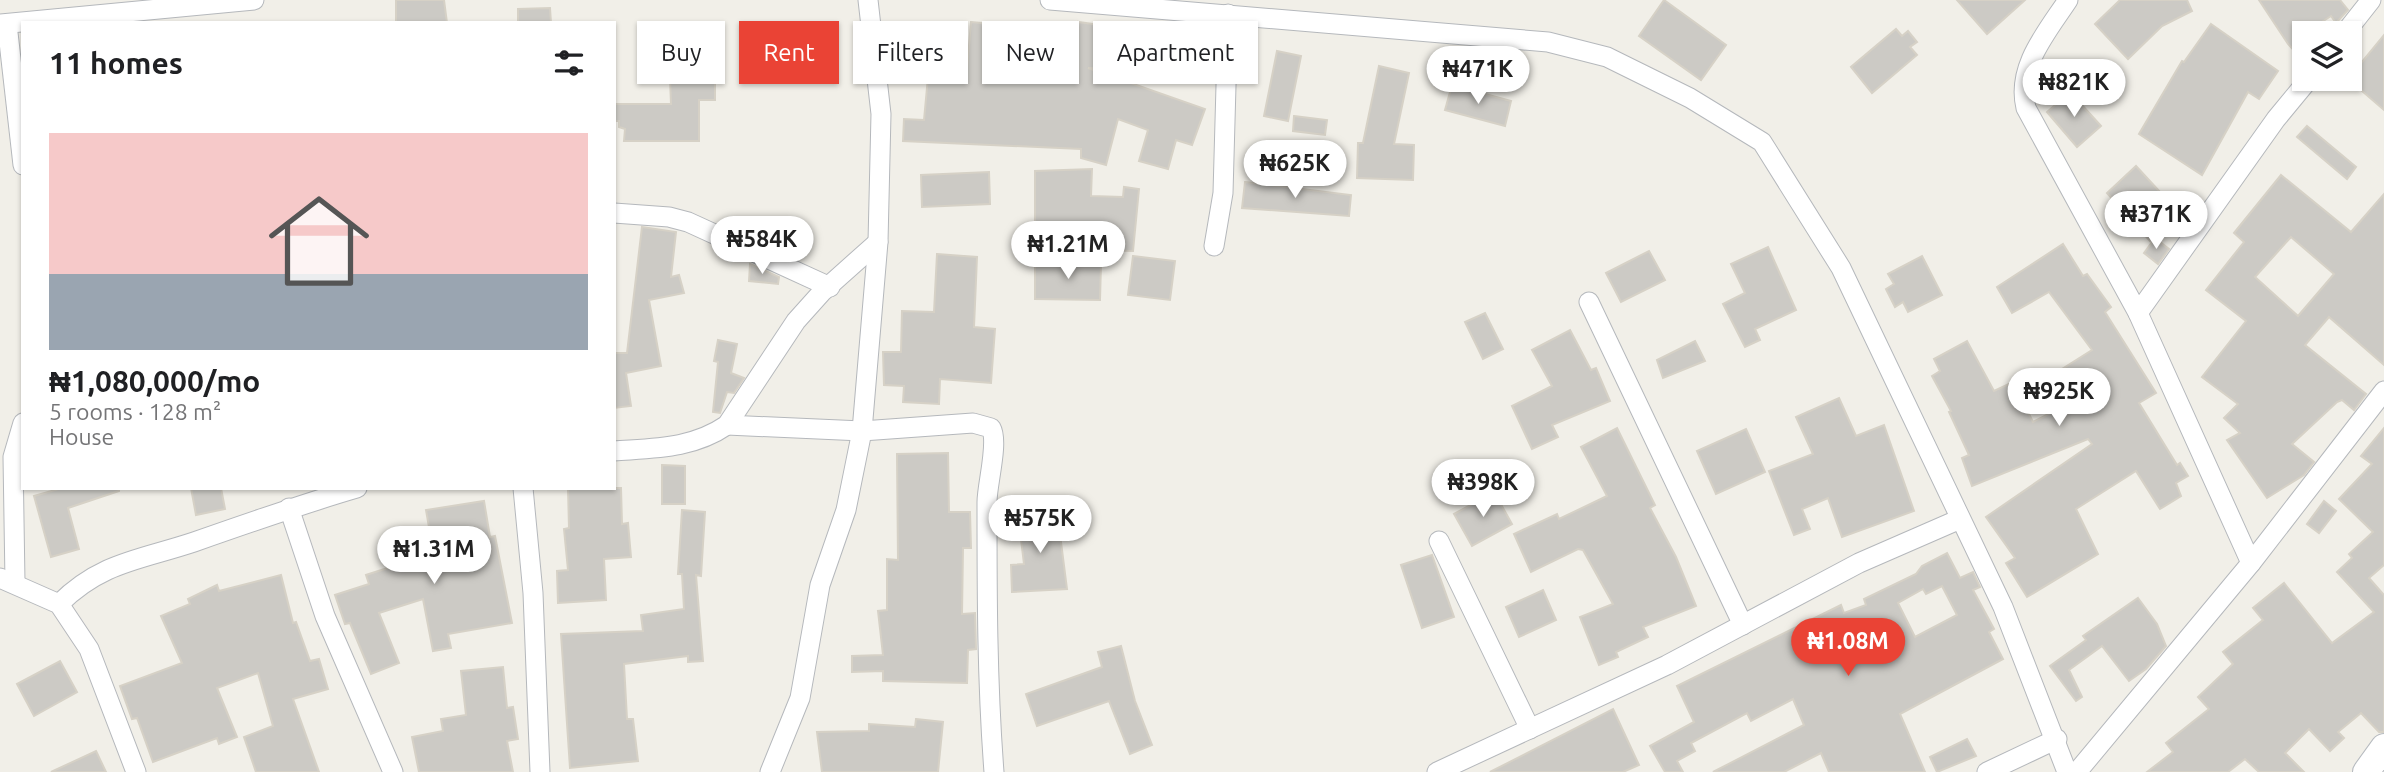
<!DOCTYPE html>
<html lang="en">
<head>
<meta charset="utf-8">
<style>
  body { margin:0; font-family:Ubuntu,sans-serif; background:#f2f2f2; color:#202124; height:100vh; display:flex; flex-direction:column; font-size:26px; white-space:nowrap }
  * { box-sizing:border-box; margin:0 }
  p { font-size:23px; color:#757577 }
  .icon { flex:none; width:38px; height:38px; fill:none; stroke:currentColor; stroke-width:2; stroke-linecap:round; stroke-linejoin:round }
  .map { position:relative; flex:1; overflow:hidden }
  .side { position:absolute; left:21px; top:21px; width:595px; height:469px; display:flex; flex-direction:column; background:#fff; border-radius:0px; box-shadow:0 2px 5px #0004 }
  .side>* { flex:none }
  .guide { position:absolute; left:637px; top:21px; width:665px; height:63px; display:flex; gap:14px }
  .controls { position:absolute; left:2292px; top:21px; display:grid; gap:14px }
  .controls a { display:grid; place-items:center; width:70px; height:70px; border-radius:0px; background:#fff; box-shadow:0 2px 5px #0004; font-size:35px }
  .price { position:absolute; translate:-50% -60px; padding:0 16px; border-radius:24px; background:#fff; color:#222; font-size:23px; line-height:46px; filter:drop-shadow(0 2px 4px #0008) }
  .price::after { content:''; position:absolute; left:50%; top:42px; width:21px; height:16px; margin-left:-10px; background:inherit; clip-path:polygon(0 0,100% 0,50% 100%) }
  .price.current { background:#ea4335; color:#fff }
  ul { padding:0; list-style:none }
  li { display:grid; align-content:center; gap:14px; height:371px; padding:0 28px }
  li+li { border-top:2px solid #e0e0e0 }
  li span { display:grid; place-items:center; height:217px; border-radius:0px; color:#555 }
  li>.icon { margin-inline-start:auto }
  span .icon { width:126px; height:126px; fill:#fffc; stroke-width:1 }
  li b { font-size:30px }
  h2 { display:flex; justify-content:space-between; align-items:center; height:84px; padding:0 28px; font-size:30px }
  .chip { padding:0 24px; border-radius:0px; background:#fff; box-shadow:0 2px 5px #0004; font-size:24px; line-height:63px }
  .chip.current { background:#ea4335; color:#fff }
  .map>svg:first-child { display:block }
</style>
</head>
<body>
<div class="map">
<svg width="2384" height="772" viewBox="0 0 2384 772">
  <rect width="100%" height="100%" fill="#f1efe8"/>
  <g fill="#cccac5" stroke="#d6d1c6" stroke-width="2" fill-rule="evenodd">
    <polygon points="396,0 444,0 447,23 396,23"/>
    <polygon points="1664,0 1726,45 1701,80 1639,36"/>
    <polygon points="1957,0 2025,0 1987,34"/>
    <polygon points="2120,0 2187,0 2192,11 2162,26 2128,59 2095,24"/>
    <polygon points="2259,0 2340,0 2348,10 2336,23 2331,16 2305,33 2305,63 2288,44"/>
    <polygon points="550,8 551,23 518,23 518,9"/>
    <polygon points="971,22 1043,29 1039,70 1071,77 1078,22 1137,30 1132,70 1088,68 1205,109 1192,145 1176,140 1168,169 1139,161 1148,130 1118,119 1106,165 1081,158 1081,149 903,141 904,119 924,120 928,77 966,80"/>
    <polygon points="2211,24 2278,71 2259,99 2248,92 2202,175 2139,134 2182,61 2184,62"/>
    <polygon points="1165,29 1215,32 1214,75 1163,72"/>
    <polygon points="1896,29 1902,36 1908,31 1917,42 1910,47 1917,55 1872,93 1851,67"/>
    <polygon points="2384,35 2384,110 2348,79"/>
    <polygon points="1277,51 1301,56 1288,121 1264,116"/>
    <polygon points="1379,66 1409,73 1394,144 1414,145 1413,180 1357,178 1358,143 1363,143"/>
    <polygon points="715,68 715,100 699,100 699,141 624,141 625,129 619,127 619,121 614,121 614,104 671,104 670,78 692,78 692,69"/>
    <polygon points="1452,85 1511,101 1505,126 1445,110"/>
    <polygon points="2070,92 2101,126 2077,147 2047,112"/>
    <polygon points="1294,116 1327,120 1325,135 1293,131"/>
    <polygon points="2307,126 2356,167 2347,179 2297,137"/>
    <polygon points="2136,166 2172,205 2162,214 2170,220 2150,241 2107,193"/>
    <polygon points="1092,169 1091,196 1123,197 1124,187 1139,189 1133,251 1091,250 1092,231 1047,229 1047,223 1035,223 1035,171"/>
    <polygon points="989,172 990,204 922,207 921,175"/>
    <path d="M2281,175L2351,232L2384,194V365L2329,317L2305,345L2366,394L2354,410L2342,400L2337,402L2292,444L2314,462L2304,475L2267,498L2227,440L2240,433L2224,418L2238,404L2202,377L2246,321L2206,290L2244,242L2234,233ZM2291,237L2334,274L2298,316L2255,277Z"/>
    <polygon points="1245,182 1351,195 1349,216 1242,208"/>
    <polygon points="642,227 676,232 671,277 679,275 684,293 649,300 661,366 626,373 631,406 614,408 614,353 627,353"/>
    <polygon points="2155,238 2169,249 2158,264 2144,253"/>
    <polygon points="2063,244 2083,276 2087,274 2111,307 2105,312 2156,393 2139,403 2177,465 2180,463 2188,476 2176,483 2181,496 2160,509 2136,471 2076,509 2098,554 2027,597 2006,563 2015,558 1986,517 2092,444 2088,439 1972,486 1962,458 1969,455 1949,412 1951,411 1932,376 1940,371 1934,359 1967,341 1994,391 2013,382 2033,422 2072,402 2054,374 2092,350 2049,292 2012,313 1997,287"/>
    <polygon points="1768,247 1796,310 1755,329 1760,340 1745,347 1723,304 1745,293 1731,264"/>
    <polygon points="1649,251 1665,280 1621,302 1606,273"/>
    <polygon points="937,254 977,257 974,327 995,329 991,383 940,379 939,404 903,402 904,386 884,385 883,352 901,352 902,311 934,312"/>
    <polygon points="1133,256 1175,261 1170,300 1128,295"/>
    <polygon points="1922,256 1942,295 1908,312 1903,302 1895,307 1886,289 1894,284 1888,274"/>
    <polygon points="1035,263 1101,264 1100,300 1035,299"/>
    <polygon points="750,264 779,277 778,284 749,281"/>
    <polygon points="1485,313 1503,349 1483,359 1465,322"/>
    <polygon points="1570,330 1591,370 1596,368 1610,401 1552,425 1558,437 1532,449 1512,406 1552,386 1532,350"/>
    <polygon points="718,340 737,344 731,373 744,378 734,393 727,392 720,413 713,412 718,362 714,361"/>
    <polygon points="1695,341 1705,361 1663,378 1657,360"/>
    <polygon points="1839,398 1856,436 1884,425 1914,511 1842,537 1828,498 1802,509 1810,529 1794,535 1769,471 1813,454 1796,417"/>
    <polygon points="1617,428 1655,505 1650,508 1676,557 1696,606 1643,627 1648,637 1616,652 1618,657 1599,665 1580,617 1613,604 1583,550 1578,549 1531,572 1514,534 1557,514 1559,519 1607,496 1581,447"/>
    <polygon points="2384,428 2384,565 2369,578 2384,595 2384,732 2379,732 2361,713 2338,732 2344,738 2330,751 2309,729 2285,753 2304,772 2259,772 2245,759 2228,772 2147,772 2173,752 2166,743 2209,709 2198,697 2233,664 2223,652 2263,620 2253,608 2284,583 2332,643 2374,612 2337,572 2352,558 2349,554 2373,532 2339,499 2372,464 2361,456"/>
    <polygon points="1746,429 1765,472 1716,494 1697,451"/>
    <polygon points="948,453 949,512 970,512 971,548 963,548 962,614 975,613 976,649 968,650 967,683 883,681 883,671 852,672 852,656 883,655 878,611 887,610 887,559 898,560 897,454"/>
    <polygon points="662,465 685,466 685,504 662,504"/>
    <polygon points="62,488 119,488 119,491 68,508 79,549 51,557 34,496"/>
    <polygon points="191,488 221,488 225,509 196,515"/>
    <polygon points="568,488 621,488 622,524 628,523 631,557 604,559 606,600 558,603 557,571 568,570 564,529 569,528"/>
    <polygon points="1494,492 1512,524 1472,546 1454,514"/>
    <polygon points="484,501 490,537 495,536 512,623 448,634 451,648 433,651 423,599 379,613 399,663 371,674 350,623 345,624 335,595 369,584 366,575 425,556 424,552 433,550 426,510"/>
    <polygon points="2324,501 2336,511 2319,533 2307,524"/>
    <polygon points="682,510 705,512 701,576 696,575 703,661 688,662 688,656 624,664 627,719 633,719 638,761 570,768 561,634 643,631 641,615 684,609 682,574 678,574"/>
    <polygon points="1057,511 1067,589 1012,592 1011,565 1024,564 1018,515"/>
    <path d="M1947,553L1960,578L1973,572L1980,587L1973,590L1994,629L1989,632L2003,659L1900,714L1925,772H1829L1821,753L1784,772H1713L1804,725L1793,699L1751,721L1747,713L1691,743L1695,751L1677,761L1683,772H1665L1650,746L1694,722L1677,686L1841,605L1844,613L1866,605L1864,599L1916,574L1922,566ZM1942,586L1957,615L1915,637L1898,603L1923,589L1926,594Z"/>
    <polygon points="1432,555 1454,617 1422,628 1401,565"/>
    <polygon points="281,575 293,623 296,622 310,661 319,659 328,689 293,699 319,772 256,772 244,737 273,726 258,673 217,688 237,737 219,744 217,738 153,762 137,718 132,719 120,686 182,663 161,616 190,604 188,599 217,585 219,591"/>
    <polygon points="1543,590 1556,620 1519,637 1506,607"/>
    <polygon points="2138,598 2157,624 2166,646 2146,669 2129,681 2102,646 2069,670 2082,697 2076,701 2050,666 2086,640 2083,636"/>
    <polygon points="1121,646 1135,701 1152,745 1130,754 1109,701 1037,726 1026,694 1102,667 1098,652"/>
    <polygon points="60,661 77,692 34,716 17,684"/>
    <polygon points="503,667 507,708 513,707 518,739 507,741 513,772 419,772 412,737 443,731 441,719 466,715 461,671"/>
    <polygon points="1613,709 1639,765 1623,772 1490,772"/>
    <polygon points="916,719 943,722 938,772 822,772 817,732 869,731 869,724 915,727"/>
    <polygon points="1967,739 1976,756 1937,772 1930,757"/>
    <polygon points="96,751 106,772 51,772"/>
  </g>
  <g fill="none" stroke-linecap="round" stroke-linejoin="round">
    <defs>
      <g id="street">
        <polyline points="1050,0 1548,42 1607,57 1690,98 1762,142 1841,268 2003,607 2067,772"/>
        <path d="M2068,0C2047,32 2016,67 2026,108L2138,313L2251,563"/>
        <polyline points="0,24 254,0"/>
        <polyline points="7,24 23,165"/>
        <polyline points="2345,33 2371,0"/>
        <polyline points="614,213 669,217 688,222 830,287"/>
        <polyline points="1214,246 1223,193 1228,14"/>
        <polyline points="1589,302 1743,625"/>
        <polyline points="2138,313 2276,119 2309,79"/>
        <path d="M727,425L862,431L973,423L991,428C999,442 987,484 987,502C987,592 987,682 994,772"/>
        <path d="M614,451C654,448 692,449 727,425L796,321L822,292L878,242"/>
        <polyline points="523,488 533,593 540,772"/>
        <polyline points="289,508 325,616 393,772"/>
        <polyline points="1439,541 1530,729"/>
        <polyline points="0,578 59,604 89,649 136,772"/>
        <polyline points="15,582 13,457 23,423"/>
        <path d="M59,604C101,562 140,560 194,542C248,523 302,504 357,488"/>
        <polyline points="770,772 800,698 820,585 846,510 862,431 878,242 881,114 868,0"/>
        <polyline points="1437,772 1667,665 1859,563 1960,519"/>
        <polyline points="1987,772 2057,739"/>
        <polyline points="2077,772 2251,563 2384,391"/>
      </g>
      <polyline id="secondary" points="2366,772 2384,747"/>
    </defs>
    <use href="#street" stroke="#b5b8bc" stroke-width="21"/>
    <use href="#secondary" stroke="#b6babf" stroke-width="28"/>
    <use href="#street" stroke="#fff" stroke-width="19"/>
    <use href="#secondary" stroke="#fff" stroke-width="26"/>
  </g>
</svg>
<div class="controls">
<a><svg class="icon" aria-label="layers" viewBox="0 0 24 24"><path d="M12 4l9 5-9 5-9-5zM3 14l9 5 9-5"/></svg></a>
</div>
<b class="price" style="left:1478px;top:106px">₦471K</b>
<b class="price" style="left:2074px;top:119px">₦821K</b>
<b class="price" style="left:1295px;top:200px">₦625K</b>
<b class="price" style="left:2156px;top:251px">₦371K</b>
<b class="price" style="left:762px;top:276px">₦584K</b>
<b class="price" style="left:1068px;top:281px">₦1.21M</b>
<b class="price" style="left:2059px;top:428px">₦925K</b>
<b class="price" style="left:1483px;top:519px">₦398K</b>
<b class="price" style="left:1040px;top:555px">₦575K</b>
<b class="price" style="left:434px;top:586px">₦1.31M</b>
<b class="price current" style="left:1848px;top:678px">₦1.08M</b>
<div class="guide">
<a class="chip">Buy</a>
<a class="chip current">Rent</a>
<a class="chip">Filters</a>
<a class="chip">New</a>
<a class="chip">Apartment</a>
</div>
<section class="side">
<h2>11 homes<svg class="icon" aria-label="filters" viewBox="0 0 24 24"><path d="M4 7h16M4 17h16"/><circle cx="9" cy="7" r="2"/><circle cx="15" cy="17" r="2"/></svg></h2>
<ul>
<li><span style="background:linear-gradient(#f6c9c9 65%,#9aa5b1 0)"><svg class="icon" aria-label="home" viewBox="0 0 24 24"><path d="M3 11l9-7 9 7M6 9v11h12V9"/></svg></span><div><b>₦1,080,000/mo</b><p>5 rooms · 128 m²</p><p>House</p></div></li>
</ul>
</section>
</div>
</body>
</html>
